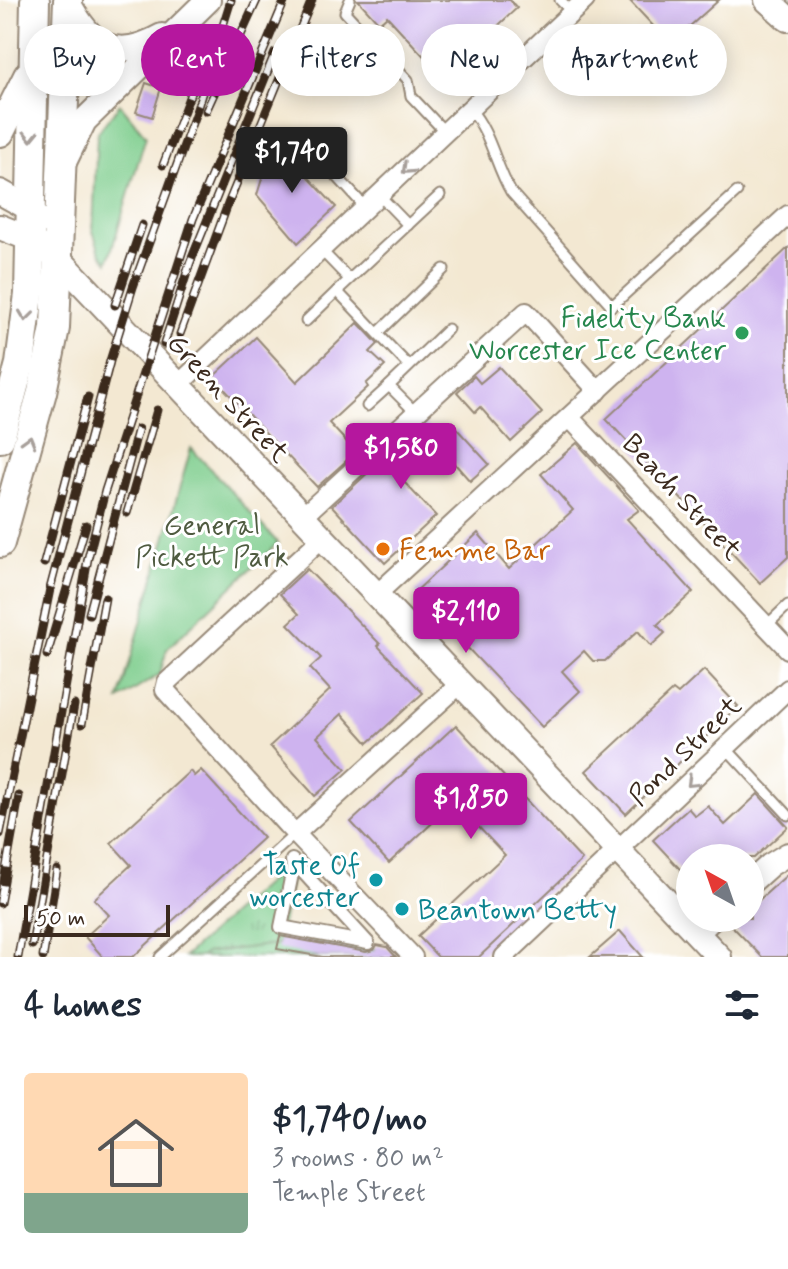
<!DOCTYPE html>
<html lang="en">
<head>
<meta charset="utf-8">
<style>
  body { margin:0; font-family:Mynerve,sans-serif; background:#f2f2f3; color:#1f2937; height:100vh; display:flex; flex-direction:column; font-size:30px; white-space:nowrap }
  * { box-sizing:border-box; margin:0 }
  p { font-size:26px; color:#747a83 }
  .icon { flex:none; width:44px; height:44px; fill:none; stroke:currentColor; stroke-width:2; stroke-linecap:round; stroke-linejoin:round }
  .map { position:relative; height:957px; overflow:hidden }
  .details { display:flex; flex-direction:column; background:#fff; flex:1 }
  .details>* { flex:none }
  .hud { position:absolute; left:24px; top:24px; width:740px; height:72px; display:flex; gap:16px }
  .needle { width:52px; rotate:320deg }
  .controls { position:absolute; left:676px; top:844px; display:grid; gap:16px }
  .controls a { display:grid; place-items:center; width:88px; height:88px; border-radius:50%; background:#fff; box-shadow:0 4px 20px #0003; font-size:40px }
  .scale { position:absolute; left:24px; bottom:20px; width:146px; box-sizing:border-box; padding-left:8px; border:4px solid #3b2a1e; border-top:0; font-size:22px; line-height:28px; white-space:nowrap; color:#3b2a1e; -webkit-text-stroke:6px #fff; paint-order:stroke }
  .price { position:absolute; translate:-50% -68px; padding:0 18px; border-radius:8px; background:#b5179e; color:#fff; font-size:26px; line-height:52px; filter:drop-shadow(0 2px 4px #0008) }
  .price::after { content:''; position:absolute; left:50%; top:48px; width:24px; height:18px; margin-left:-12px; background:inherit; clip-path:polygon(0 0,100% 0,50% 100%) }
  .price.active { background:#222; color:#fff }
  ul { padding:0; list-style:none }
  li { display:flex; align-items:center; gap:24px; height:200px; padding:0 24px }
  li+li { border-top:2px solid #e0e1e3 }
  li span { display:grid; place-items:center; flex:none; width:224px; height:160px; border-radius:8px; color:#555 }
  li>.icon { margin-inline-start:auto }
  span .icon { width:96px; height:96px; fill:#fffc; stroke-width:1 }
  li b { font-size:34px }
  h2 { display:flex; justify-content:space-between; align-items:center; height:96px; padding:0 24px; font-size:34px }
  .chip { padding:0 28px; border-radius:36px; background:#fff; box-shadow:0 4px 20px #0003; font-size:28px; line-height:72px }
  .chip.active { background:#b5179e; color:#fff }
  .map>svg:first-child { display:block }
</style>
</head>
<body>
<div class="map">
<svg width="788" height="957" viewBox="0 0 788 957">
  <defs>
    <pattern id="grass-tufts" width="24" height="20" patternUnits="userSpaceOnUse" patternTransform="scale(2)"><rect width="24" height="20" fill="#7fce8e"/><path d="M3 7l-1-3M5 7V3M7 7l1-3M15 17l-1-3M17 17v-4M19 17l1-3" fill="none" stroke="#69a773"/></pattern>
  </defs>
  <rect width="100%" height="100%" fill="#fff"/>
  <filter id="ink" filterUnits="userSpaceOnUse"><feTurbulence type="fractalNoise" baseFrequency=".0125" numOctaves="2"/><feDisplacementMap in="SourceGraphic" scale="16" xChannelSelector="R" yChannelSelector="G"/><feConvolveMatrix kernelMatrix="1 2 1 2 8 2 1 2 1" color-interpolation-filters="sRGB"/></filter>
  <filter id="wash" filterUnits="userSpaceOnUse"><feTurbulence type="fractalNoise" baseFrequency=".006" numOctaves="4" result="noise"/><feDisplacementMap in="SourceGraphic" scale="32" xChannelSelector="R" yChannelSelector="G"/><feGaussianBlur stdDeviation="1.8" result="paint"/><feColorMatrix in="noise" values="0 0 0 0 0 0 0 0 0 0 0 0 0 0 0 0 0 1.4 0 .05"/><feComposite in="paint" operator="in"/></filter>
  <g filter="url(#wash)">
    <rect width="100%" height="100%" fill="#f3e8d2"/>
    <polygon fill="url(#grass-tufts)" stroke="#5d7c56" stroke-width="2" points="292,860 293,869 278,944 206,953 201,957 184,957"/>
    <g fill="#7fce8e" stroke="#5d7c56" stroke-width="2">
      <polygon points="120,104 146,136 108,262 100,252 93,231 97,133"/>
      <polygon points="191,448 278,543 167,649 160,674 119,700"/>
      <polygon points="281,927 368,943 382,957 201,957 206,953 278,944"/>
    </g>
    <g id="blocks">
      <g fill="#ceb3ef">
        <polygon points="358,0 510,0 517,8 488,35 496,44 479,61 484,66 471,79 467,74 452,87 387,16 379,23"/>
        <polygon points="629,0 719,0 670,44"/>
        <polygon points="146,83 161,88 152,117 136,112"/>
        <polygon points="274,140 336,207 298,243 257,195"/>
        <polygon points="788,248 788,557 760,583 606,419"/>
        <polygon points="358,323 378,344 370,352 385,366 366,384 368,387 329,423 356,452 317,487 213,377 256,337 297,382"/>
        <polygon points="499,367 542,413 511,442 480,407 475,412 457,392 474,376 480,383"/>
        <polygon points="423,422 443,443 457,429 489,464 470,481 440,447 442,444 403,481 436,516 385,563 332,506"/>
        <polygon points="577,443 639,510 627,519 693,592 657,625 665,633 651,646 638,631 605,661 593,661 584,651 562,671 580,691 542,727 415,592 478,533 509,569 573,510 541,474"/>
        <polygon points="307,569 380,644 378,646 423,693 368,743 342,714 317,737 346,769 315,796 270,746 330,690 310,668 321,658 288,624 299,614 280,594"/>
        <polygon points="704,670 738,706 626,814 586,771 673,690 678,694"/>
        <polygon points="456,725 582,860 479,957 438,957 418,936 505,855 455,802 389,863 351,822"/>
        <polygon points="201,770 263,838 133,957 103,957 85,937 109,915 94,899 131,865 111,843 190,771 194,776"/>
        <polygon points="758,794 788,827 754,858 690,858 690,880 653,840 688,808 695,816 708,806 725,825"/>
        <polygon points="788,874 788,957 762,957 731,925 739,918 750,918 750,908"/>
        <polygon points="620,931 643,957 590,957"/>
        <polygon points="280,936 366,952 374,950 377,945 387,947 396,957 323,957 277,949"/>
      </g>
    </g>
  </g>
  <g filter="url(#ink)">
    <use href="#blocks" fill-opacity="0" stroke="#978978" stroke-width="2"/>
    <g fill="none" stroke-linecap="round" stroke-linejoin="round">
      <defs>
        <g id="service">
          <polyline points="350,0 345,12 408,80 411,96 445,132"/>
          <polyline points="560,0 572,12"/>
          <path d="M470,109C491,133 495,165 511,192L612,306L737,192"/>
          <polyline points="332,171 366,208"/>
          <polyline points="379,195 408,225"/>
          <polyline points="321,250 349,279"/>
          <polyline points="306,321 337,291"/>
          <polyline points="378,333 444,269"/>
          <polyline points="409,366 337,291 440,195"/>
          <polyline points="367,406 389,386"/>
          <polyline points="416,413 389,386 448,329"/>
          <polyline points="766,626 788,605"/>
          <polyline points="726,748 788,815"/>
          <polyline points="160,957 296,833"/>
        </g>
        <polygon id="pedestrian" points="292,860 368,943 281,927 293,869"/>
        <g id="minor">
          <polyline points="177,386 585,0"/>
          <polyline points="569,417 788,649"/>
          <polyline points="302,517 526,312 598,391"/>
          <polyline points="322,538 167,682 165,690 287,825 413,957"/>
          <polyline points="376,595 788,215"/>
          <polyline points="296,833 460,684"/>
          <polyline points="504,957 788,689"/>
        </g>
        <g id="tertiary">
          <polyline points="750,883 770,865 788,854"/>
          <polyline points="697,933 713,918"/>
        </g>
        <g id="secondary">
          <polyline points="767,0 788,19"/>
          <path d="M68,2C91,47 116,62 162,36"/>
          <polyline points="63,164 84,121 208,0"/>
          <polyline points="0,192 29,208 41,222"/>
          <polyline points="0,227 28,238 60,260 719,957"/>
        </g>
        <g id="primary">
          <polyline points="0,132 28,76"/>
          <polyline points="0,438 20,364 29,294 35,0"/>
          <polyline points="0,543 42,392 55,328 68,0"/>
        </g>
      </defs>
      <use href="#service" stroke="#978978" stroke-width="13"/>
      <use href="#pedestrian" stroke="#978978" stroke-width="16"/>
      <use href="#minor" stroke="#978978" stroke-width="22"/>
      <use href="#tertiary" stroke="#978978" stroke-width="26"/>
      <use href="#secondary" stroke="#978978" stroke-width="28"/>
      <use href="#primary" stroke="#978978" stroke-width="32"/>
      <use href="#service" stroke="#fff" stroke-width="9"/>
      <use href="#pedestrian" stroke="#fff" stroke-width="12"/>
      <use href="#minor" stroke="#fff" stroke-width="18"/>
      <use href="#tertiary" stroke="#fff" stroke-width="22"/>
      <use href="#secondary" stroke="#fff" stroke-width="24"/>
      <use href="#primary" stroke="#fff" stroke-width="28"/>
      <defs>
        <g id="rail">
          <polyline points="206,111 257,0"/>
          <polyline points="163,165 196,79"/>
          <polyline points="115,305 142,225"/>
          <polyline points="180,334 228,204 312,0"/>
          <polyline points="164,344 190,263 275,53"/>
          <polyline points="127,513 157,410"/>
          <polyline points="44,563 88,397"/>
          <polyline points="89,614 138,429"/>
          <polyline points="47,655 86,525"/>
          <polyline points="82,724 105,598"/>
          <polyline points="0,834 50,589 110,361 133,287 197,109 231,0"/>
          <polyline points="0,903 19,796"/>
          <polyline points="32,945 74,705"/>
          <polyline points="18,957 88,558 105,491 193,219 285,0"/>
          <polyline points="43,957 57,870"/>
        </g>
      </defs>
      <use href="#rail" stroke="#3b2a1e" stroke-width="9"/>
      <use href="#rail" stroke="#fff" stroke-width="6" stroke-dasharray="18" stroke-linecap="butt"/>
    </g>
    <defs><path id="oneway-chevron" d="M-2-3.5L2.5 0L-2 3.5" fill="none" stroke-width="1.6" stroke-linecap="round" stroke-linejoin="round" transform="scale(2)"/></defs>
    <g stroke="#a79f9a">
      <use href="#oneway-chevron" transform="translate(31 136) rotate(91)"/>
      <use href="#oneway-chevron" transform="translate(407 169) rotate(137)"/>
      <use href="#oneway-chevron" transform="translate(26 316) rotate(97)"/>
      <use href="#oneway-chevron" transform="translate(29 441) rotate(-74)"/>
      <use href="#oneway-chevron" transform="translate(692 782) rotate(136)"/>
    </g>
  </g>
  <circle fill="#2e9e5b" stroke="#fff" stroke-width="3" cx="742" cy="333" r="8"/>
  <circle fill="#e8710a" stroke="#fff" stroke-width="3" cx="383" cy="549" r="8"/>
  <g fill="#0f9aa8" stroke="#fff" stroke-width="3">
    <circle cx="376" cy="880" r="8"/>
    <circle cx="402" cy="909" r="8"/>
  </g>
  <g text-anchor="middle" stroke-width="6" stroke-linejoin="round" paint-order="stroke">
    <g font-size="28" fill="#27864d" stroke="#fff" text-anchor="end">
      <text x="726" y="327">Fidelity Bank<tspan x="726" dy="32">Worcester Ice Center</tspan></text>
    </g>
    <g font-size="28" fill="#3b2a1e" stroke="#fff">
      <text transform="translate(229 397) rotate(47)" y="10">Green Street</text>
      <text transform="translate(683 496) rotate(47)" y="10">Beach Street</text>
      <text transform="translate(684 750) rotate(-44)" y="10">Pond Street</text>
    </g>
    <g font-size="28" fill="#4f5b40" stroke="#fff">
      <text x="212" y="534">General<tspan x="212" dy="32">Pickett Park</tspan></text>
    </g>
    <g font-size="28" fill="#c56008" stroke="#fff" text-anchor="start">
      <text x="399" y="559">Femme Bar</text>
    </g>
    <g font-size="28" fill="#0d838f" stroke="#fff" text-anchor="end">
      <text x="360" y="874">Taste Of<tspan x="360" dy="32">worcester</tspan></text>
      <text x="418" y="919" text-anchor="start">Beantown Betty</text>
    </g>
  </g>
</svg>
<div class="controls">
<a><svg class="needle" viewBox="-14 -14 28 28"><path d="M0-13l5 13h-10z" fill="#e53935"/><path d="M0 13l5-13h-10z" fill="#747a83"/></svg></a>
</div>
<div class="scale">50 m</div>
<b class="price active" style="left:292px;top:195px">$1,740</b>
<b class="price" style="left:401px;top:491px">$1,580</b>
<b class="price" style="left:466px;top:655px">$2,110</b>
<b class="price" style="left:471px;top:841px">$1,850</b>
<div class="hud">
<a class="chip">Buy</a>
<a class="chip active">Rent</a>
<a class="chip">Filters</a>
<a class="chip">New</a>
<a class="chip">Apartment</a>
</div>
</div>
<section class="details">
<h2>4 homes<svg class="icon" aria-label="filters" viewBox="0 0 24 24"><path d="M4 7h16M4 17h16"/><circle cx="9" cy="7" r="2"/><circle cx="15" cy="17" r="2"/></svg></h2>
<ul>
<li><span style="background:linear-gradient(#ffd9b3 75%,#7fa58c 0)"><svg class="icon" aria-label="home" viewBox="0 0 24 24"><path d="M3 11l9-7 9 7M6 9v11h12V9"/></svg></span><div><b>$1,740/mo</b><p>3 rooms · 80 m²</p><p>Temple Street</p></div></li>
</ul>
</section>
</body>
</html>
